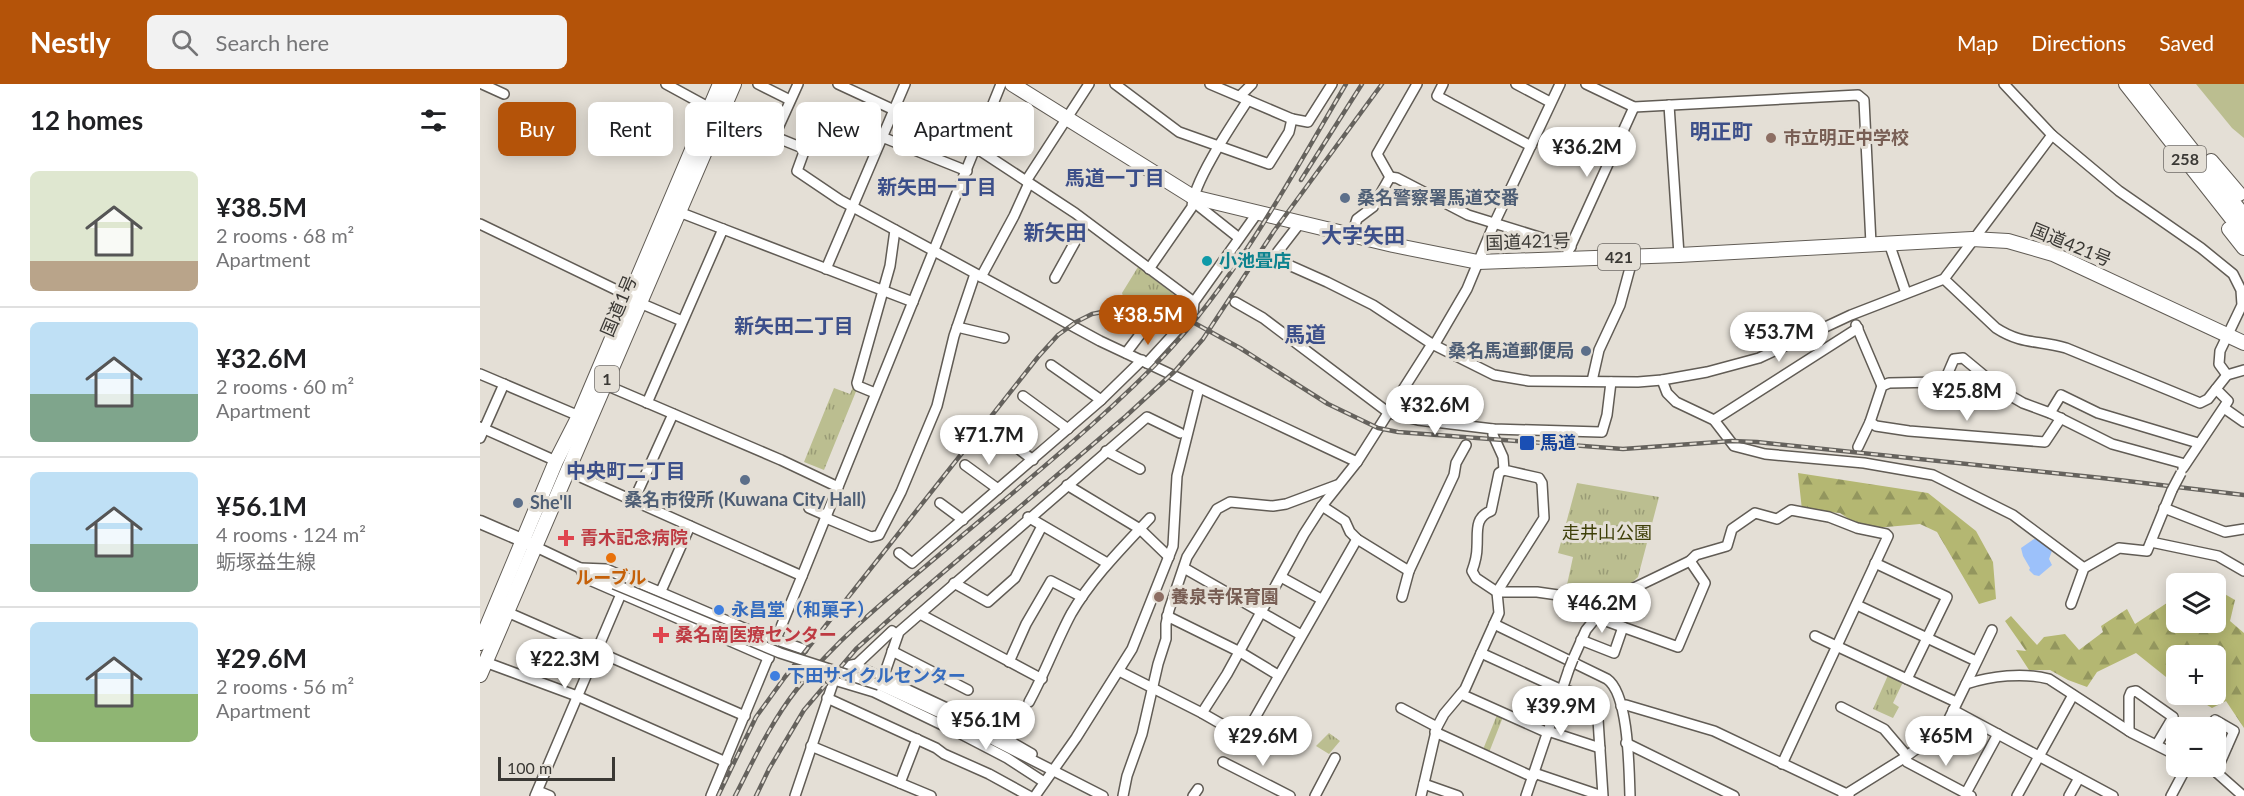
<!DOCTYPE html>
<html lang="en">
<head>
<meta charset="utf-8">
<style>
  body { margin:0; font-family:Lato,"Noto Sans JP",sans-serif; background:#f2f2f2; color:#202124; height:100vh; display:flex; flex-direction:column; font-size:22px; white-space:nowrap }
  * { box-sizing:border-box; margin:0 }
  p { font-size:20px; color:#757577 }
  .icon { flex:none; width:33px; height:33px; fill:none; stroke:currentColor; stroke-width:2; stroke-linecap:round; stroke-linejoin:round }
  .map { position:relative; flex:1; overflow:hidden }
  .side { display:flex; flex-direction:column; background:#fff; width:480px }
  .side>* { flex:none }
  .guide { position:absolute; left:18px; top:18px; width:570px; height:54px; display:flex; gap:12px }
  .controls { position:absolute; left:1686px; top:489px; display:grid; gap:12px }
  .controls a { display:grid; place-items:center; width:60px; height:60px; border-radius:9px; background:#fff; box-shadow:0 3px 15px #0003; font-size:30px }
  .scale { position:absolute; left:18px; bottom:15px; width:117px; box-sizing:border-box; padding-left:6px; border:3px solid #3a3834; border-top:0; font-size:16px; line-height:21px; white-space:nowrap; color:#3a3834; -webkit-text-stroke:4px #e4dfd6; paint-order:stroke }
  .price { position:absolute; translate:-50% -51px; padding:0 14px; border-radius:21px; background:#fff; color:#222; font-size:20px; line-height:39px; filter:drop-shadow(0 2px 3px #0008) }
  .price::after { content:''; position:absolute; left:50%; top:36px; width:18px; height:14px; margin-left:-9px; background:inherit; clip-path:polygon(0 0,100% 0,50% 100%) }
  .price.current { background:#b45309; color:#fff }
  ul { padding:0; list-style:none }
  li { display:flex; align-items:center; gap:18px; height:150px; padding:0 30px }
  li+li { border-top:2px solid #e0e0e0 }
  li span { display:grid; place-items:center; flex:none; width:168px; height:120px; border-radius:9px; color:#555 }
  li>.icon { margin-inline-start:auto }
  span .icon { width:72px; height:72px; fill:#fffc; stroke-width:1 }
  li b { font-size:26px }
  h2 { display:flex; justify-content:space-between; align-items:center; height:72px; padding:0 30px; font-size:26px }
  .pill { padding:0 21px; border-radius:9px; background:#fff; box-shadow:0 3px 15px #0003; font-size:21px; line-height:54px }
  .pill.current { background:#b45309; color:#fff }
  header { display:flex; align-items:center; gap:36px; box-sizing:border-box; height:84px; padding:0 30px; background:#b45309; color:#fff }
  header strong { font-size:28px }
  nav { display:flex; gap:33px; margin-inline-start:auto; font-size:21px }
  .search { width:420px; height:54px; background:#f2f2f2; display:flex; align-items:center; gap:15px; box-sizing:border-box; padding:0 21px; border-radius:9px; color:#757577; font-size:22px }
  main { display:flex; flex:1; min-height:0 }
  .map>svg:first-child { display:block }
</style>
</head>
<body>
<header>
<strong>Nestly</strong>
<div class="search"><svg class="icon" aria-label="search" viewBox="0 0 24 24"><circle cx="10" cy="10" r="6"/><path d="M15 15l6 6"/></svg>Search here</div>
<nav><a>Map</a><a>Directions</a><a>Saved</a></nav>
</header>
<main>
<section class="side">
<h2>12 homes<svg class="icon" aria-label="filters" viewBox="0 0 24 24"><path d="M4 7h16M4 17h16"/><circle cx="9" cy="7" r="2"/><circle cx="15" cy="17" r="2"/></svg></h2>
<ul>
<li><span style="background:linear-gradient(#dfe7d0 75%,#b9a48a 0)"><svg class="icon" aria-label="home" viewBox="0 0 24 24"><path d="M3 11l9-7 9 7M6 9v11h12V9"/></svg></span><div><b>¥38.5M</b><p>2 rooms · 68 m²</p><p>Apartment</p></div></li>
<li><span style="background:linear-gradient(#bfe0f5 60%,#7fa58c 0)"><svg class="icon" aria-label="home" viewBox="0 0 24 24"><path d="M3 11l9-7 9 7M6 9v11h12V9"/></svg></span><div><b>¥32.6M</b><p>2 rooms · 60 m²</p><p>Apartment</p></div></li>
<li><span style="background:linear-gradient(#bfe0f5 60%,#7fa58c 0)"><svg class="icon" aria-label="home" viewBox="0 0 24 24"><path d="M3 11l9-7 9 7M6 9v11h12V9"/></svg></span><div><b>¥56.1M</b><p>4 rooms · 124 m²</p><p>蛎塚益生線</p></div></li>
<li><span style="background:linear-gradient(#bfe0f5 60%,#8fb573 0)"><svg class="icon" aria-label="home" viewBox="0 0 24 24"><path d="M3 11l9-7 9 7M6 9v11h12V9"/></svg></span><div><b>¥29.6M</b><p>2 rooms · 56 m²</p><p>Apartment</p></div></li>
</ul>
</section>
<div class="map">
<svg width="1764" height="712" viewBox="0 0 1764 712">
  <defs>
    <pattern id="forest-firs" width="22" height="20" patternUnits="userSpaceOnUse" patternTransform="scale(1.5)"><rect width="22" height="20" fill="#b4b772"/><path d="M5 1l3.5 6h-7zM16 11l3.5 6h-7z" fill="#93965e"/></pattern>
    <pattern id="park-tufts" width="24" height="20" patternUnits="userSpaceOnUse" patternTransform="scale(1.5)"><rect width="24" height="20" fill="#bbbe90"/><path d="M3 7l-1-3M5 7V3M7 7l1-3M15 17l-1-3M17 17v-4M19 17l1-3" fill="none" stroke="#999b76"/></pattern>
  </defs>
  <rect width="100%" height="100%" fill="#e4dfd6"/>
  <polygon fill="#bbbe90" points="1716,0 1764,0 1764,54 1752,44"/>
  <g fill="url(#forest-firs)">
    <polygon points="1318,389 1448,409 1496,447 1513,478 1516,515 1499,520 1457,448 1440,440 1384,445 1360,429 1322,426"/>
    <polygon points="1736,505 1755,516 1750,537 1764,549 1764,644 1746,617 1732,624 1719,616 1703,611 1736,610 1736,572 1696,572 1696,601 1656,569 1617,588 1607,603 1588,596 1570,586 1549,586 1536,566 1546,567 1525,537 1531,532 1557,561 1564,553 1585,550 1599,566 1623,548 1621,542 1647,525 1655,540 1696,513 1696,538 1736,538"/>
  </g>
  <g fill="url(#park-tufts)">
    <polygon points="658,183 705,219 702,223 681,216 643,212 642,209"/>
    <polygon points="373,303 377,305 344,386 324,378 354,304 370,310"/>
    <polygon points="1097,399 1179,413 1158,493 1146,504 1129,511 1114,527 1111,514 1085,510 1093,473 1078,469"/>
    <polygon points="1409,589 1424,596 1413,619 1419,623 1413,634 1393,625"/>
    <polygon points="1017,631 1023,633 1008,671 1002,668"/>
    <polygon points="849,649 860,657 849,670 836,662"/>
  </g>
  <polygon fill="#9cc1fa" points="1557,453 1573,464 1569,475 1572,481 1559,492 1554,491 1549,486 1550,484 1543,472 1541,464"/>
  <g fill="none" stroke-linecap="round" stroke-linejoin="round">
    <defs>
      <g id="minor">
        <polyline points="2,0 24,10"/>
        <polyline points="186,0 230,24"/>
        <polyline points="278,0 310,16"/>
        <polyline points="358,0 496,64 595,129 714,218"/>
        <polyline points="635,0 699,48 789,80 809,48 812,35 730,0"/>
        <polyline points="963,0 957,12 1051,62"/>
        <polyline points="1036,0 1070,18"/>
        <polyline points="1106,0 1154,23 1378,11 1384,16 1391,160"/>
        <polyline points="1524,0 1572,51 1639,107 1721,164 1753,190 1761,206 1762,221 1740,267 1739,280 1747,291"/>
        <polyline points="760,12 772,0"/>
        <polyline points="1189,21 1199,171"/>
        <polyline points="241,31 325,65 317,87 360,116 620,257 877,378"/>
        <polyline points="812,35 828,38 852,0"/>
        <polyline points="294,53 318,0"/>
        <polyline points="402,53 487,87"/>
        <polyline points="910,93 897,70 937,0"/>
        <polyline points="546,97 609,0"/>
        <polyline points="717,114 720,123 759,154"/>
        <polyline points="199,128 243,145"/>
        <polyline points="820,139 793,174 847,198 893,221 952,260 1014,291 1049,297 1158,298 1182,296 1227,288 1279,274 1371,231 1464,195 1572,51"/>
        <polyline points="0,140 149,212"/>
        <polyline points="872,150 877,135 893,123 910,93 917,94 988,131 1091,163"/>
        <polyline points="1409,159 1426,209"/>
        <polyline points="1088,168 1154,23"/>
        <polyline points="346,185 425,0"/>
        <path d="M669,185L712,123C713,98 753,39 768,16"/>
        <polyline points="501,193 534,132 549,99"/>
        <polyline points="575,194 606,138"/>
        <path d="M1464,195L1516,244C1542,261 1559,256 1586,264L1720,319L1728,315L1747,291L1764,286"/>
        <polyline points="755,218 783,234 909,329 938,336 1013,345 1120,348"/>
        <polyline points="160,219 202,237"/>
        <polyline points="1376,241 1402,302"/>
        <polyline points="477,243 524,254"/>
        <polyline points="646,269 668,240"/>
        <polyline points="667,279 713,229 714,218 778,128"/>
        <polyline points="571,281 621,316 662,276"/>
        <polyline points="0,290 99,332"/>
        <polyline points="1182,296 1187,309 1196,318 1234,336 1254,362 1285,370 1384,379 1453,391 1533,431 1604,484"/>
        <polyline points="1112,297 1119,266 1140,221 1153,173"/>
        <polyline points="121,299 301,376 358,403"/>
        <polyline points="395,309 378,302 377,299 410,182 415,146"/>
        <polyline points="543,312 588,345"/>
        <polyline points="167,319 243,145 433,218"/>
        <polyline points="1744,324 1764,338"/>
        <polyline points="1570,329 1581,311 1618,329 1718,359"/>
        <polyline points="1234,336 1378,244"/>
        <polyline points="1390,338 1396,342 1429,347 1565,358 1581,334"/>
        <polyline points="0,343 76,377"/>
        <polyline points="514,346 553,376"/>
        <polyline points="1122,348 1127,331 1131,298"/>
        <polyline points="0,354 24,300"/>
        <polyline points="1378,363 1390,338 1402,302 1409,299 1459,298 1465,296 1474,275 1483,274 1524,308 1543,319 1570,329 1632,360 1705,380"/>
        <polyline points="626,367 660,385"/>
        <polyline points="485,381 518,405"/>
        <polyline points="1703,384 1748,317 1736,305"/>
        <path d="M1024,386L1019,389L1011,427C994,433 998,449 997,463C997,471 995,479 992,487L996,494L1017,508H1057L1106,515L1115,533L1198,563L1225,499L1210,477L1131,515L1106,546L1093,575"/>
        <polyline points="87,387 322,492 231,712"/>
        <polyline points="587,401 660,445 689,473"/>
        <polyline points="154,416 193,330"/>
        <polyline points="460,419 483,436"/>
        <polyline points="842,422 865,437 870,448 877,455 929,487"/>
        <polyline points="329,424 347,432"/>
        <polyline points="1684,424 1745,448 1764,445"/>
        <polyline points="548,433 627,479"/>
        <polyline points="346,434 391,453 399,451 421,408 457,322 474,252 495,190"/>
        <polyline points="1671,458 1738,472 1764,487"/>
        <polyline points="56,463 134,500"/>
        <polyline points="419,469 432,479 621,316"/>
        <polyline points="1210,477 1216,471 1247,462 1252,445 1275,429 1297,435 1311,426 1349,433 1377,444 1406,450 1408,452 1302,680"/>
        <polyline points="1395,479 1467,513 1427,595"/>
        <polyline points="704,484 821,551"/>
        <polyline points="322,492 521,0"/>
        <polyline points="801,493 841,515"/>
        <polyline points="474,499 508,518 535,494 562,442"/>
        <polyline points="181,507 210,442"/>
        <polyline points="922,513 929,487 974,391 976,379 986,361"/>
        <polyline points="1591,520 1604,484 1639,464 1667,467 1692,406"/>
        <polyline points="1377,521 1496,577"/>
        <polyline points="27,528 265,632"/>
        <polyline points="440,530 562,595"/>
        <polyline points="687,532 760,568 798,591"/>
        <path d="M1014,540L1127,595C1149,610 1149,686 1150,712"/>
        <polyline points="1335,552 1476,618"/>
        <polyline points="1101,556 1134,569 1143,543"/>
        <polyline points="412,567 488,606"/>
        <polyline points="1001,569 1082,606"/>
        <polyline points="289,574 105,494 100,484 126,485 266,545 323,565"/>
        <polyline points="5,578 97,612 246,678"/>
        <polyline points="529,578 546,540 571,497 602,513"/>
        <polyline points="377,580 381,584 499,639 552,670"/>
        <polyline points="639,587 722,629 764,653 877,455"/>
        <polyline points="403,594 419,548 667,333 700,349"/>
        <polyline points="354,596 394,608 479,649 527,674 564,698"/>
        <polyline points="1486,600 1512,546"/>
        <polyline points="399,601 462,630 623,712"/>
        <polyline points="1083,605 1114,616 1117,620 1123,712"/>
        <polyline points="981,610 1068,649"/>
        <polyline points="347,614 456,664 464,670 509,690 549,712"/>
        <path d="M549,618C565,589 576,558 591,530C612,494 642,464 670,434"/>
        <polyline points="1141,622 1146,621 1234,647 1369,711"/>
        <polyline points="1361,623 1404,645 1427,672"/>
        <polyline points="921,624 957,643"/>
        <polyline points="1473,626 1633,712"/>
        <polyline points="722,629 747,590 824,450 842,422 877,378 952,260 956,258 987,205 1014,140 1080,0"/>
        <polyline points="1730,644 1735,636 1754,647 1736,688"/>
        <polyline points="1068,647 1120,664"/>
        <polyline points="1649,647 1649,613 1651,608 1656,607 1693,633 1677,660"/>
        <polyline points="955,648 1053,693"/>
        <polyline points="1736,656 1747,662"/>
        <polyline points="1146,659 1254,712"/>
        <polyline points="331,662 451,712"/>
        <polyline points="1424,674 1427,678 1491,712"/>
        <polyline points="743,678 810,712"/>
        <polyline points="1721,682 1736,688 1763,712"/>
        <polyline points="1054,689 1122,712"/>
        <polyline points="420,699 437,655"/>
        <polyline points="944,700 978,712"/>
        <polyline points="58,707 70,712"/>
        <polyline points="1486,709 1518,650"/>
        <polyline points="55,712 141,510"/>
        <polyline points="315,712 354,596 367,582 377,580 412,547 417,551"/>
        <polyline points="555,712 596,654 652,565 693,462 697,392 719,304"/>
        <polyline points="643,712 647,692 662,650 678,580 686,555 686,540 689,526 707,473 737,425 750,418 793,422 806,420 857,401"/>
        <polyline points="713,712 718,705"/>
        <polyline points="835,712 855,674"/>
        <polyline points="941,712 957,643 964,630 985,605 1001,569 1019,529 1017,508 1064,434 1062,399 1059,394 1024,386 1023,373 1013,351 1013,345"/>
        <polyline points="1046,712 1089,585"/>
        <path d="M1363,712L1424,674L1458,649L1467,639L1486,600C1511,592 1543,588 1569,595L1652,649L1696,671"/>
        <polyline points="1537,712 1593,611"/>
        <polyline points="1589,712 1599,694"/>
        <polyline points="1691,712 1707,682"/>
      </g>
      <polyline id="major" points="0,438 51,460"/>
      <g id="highway">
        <polyline points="532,0 713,113 913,161 998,178 1199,171 1492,155 1528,157 1573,170 1764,259"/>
        <polyline points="1646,0 1764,150"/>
        <polyline points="1660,0 1764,132"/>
        <polyline points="1731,77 1759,110"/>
        <polyline points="1749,145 1764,164"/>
        <polyline points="0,559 76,377 99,332 240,0"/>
        <polyline points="0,591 254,0"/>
      </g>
    </defs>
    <use href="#minor" stroke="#615c55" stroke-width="12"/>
    <use href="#major" stroke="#615c55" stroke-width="15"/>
    <use href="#highway" stroke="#615c55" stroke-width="16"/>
    <use href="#minor" stroke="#fff" stroke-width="9"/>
    <use href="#major" stroke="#fff" stroke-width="12"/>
    <use href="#highway" stroke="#fff" stroke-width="14"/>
    <defs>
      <g id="rail">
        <polyline points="821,96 882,0"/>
        <polyline points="238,712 276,633 305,593 558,273 578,251 596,238 612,230 657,221 698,230 760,264 848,320 898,344 918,348 1143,365 1252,357 1277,358 1622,394 1764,411"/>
        <path d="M255,712C274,675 291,638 317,605C358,554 409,513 459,471C531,410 606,350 673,283C752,204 810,95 866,0"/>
        <polyline points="276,712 289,685 324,626 376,565 431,516 646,332 695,287 723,255 794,147 902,0"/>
      </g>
    </defs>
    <use href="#rail" stroke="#65625d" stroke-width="4.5"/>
    <use href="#rail" stroke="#e4dfd6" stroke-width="2" stroke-dasharray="7" stroke-linecap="butt"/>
    <defs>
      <g id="minor-bridge">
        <polyline points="1692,406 1701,389"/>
        <polyline points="134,500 300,569 399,601"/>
        <polyline points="1089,585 1093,575"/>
      </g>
    </defs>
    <use href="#minor-bridge" stroke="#615c55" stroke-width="12" stroke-linecap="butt"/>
    <use href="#minor-bridge" stroke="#fff" stroke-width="9"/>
  </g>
  <g fill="#8d6e63" stroke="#e4dfd6" stroke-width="2">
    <circle cx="1291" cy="54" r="6"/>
    <circle cx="679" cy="513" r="6"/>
  </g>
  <g fill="#5c6f8a" stroke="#e4dfd6" stroke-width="2">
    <circle cx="865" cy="114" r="6"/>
    <circle cx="1106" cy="267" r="6"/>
    <circle cx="265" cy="396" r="6"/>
    <circle cx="38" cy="419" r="6"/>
  </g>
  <circle fill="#0f9aa8" stroke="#e4dfd6" stroke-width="2" cx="727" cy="177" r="6"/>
  <rect fill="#1a4fb4" stroke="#e4dfd6" stroke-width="2" x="1039" y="351" width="16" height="16" rx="3"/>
  <g fill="#e0444e" stroke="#e4dfd6" stroke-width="2">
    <path d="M83 445h6v6h6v6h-6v6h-6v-6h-6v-6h6z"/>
    <path d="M178 542h6v6h6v6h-6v6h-6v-6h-6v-6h6z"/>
  </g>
  <circle fill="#e8710a" stroke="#e4dfd6" stroke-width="2" cx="131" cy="474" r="6"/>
  <g fill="#3f7fe0" stroke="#e4dfd6" stroke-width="2">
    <circle cx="239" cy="526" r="6"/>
    <circle cx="295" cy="592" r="6"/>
  </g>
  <g text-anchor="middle" stroke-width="6" stroke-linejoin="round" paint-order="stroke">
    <g fill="#e4dfd6" stroke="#6d6a65" stroke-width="1.5">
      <rect x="1684" y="62" width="42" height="26" rx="4.5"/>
      <rect x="1118" y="160" width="42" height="26" rx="4.5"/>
      <rect x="115" y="282" width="24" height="26" rx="4.5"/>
    </g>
    <g font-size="16" font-weight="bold" fill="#3a3834">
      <text x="1705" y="81">258</text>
      <text x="1139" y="179">421</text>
      <text x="127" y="301">1</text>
    </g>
    <g font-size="18" font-weight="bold" fill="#785e54" stroke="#e4dfd6" text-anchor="start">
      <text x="1303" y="60">市立明正中学校</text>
      <text x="691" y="519">養泉寺保育園</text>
    </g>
    <g font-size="18" font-weight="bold" fill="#4e5e75" stroke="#e4dfd6" text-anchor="start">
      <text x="877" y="120">桑名警察署馬道交番</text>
      <text x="1094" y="273" text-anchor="end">桑名馬道郵便局</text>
      <text x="265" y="422" text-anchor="middle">桑名市役所 (Kuwana City Hall)</text>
      <text x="50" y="425">She'll</text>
    </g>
    <g font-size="18" fill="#3a3834" stroke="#e4dfd6">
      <text transform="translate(1048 158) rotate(-2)" y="6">国道421号</text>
      <text transform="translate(1591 161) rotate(22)" y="6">国道421号</text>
      <text transform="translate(139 222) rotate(-67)" y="6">国道1号</text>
    </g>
    <g font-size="18" font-weight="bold" fill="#0d838f" stroke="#e4dfd6" text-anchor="start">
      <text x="739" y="183">小池畳店</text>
    </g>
    <g font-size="18" font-weight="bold" fill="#164399" stroke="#e4dfd6" text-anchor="start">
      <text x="1060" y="365">馬道</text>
    </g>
    <g font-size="18" fill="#3e3f08" stroke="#e4dfd6">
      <text x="1127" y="455">走井山公園</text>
    </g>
    <g font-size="18" font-weight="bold" fill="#be3a42" stroke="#e4dfd6" text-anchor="start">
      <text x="100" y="460">青木記念病院</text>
      <text x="195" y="557">桑名南医療センター</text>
    </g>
    <g font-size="18" font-weight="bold" fill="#c56008" stroke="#e4dfd6">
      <text x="131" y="500">ルーブル</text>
    </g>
    <g font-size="18" font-weight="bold" fill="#366cbe" stroke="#e4dfd6" text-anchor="start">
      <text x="251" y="532">永昌堂（和菓子）</text>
      <text x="307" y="598">下田サイクルセンター</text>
    </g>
    <g font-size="20" font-weight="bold" fill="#3c4f8a" stroke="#e4dfd6">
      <text x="635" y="101">馬道一丁目</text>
      <text x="457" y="110">新矢田一丁目</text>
      <text x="314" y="249">新矢田二丁目</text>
      <text x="146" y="394">中央町二丁目</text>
    </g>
    <g font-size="21" font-weight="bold" fill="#3c4f8a" stroke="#e4dfd6">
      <text x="1241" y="55">明正町</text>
      <text x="575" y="156">新矢田</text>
      <text x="883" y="159">大字矢田</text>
      <text x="825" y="258">馬道</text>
    </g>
  </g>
</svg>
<div class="controls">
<a><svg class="icon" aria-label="layers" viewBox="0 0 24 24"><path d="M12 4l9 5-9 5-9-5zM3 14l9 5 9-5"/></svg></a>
<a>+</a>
<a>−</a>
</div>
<div class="scale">100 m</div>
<b class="price" style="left:1107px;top:94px">¥36.2M</b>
<b class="price current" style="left:668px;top:262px">¥38.5M</b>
<b class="price" style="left:1299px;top:279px">¥53.7M</b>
<b class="price" style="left:1487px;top:338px">¥25.8M</b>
<b class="price" style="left:955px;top:352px">¥32.6M</b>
<b class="price" style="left:509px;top:382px">¥71.7M</b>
<b class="price" style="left:1122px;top:550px">¥46.2M</b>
<b class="price" style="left:85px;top:606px">¥22.3M</b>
<b class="price" style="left:1081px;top:653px">¥39.9M</b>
<b class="price" style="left:506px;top:667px">¥56.1M</b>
<b class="price" style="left:783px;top:683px">¥29.6M</b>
<b class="price" style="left:1466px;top:683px">¥65M</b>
<div class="guide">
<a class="pill current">Buy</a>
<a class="pill">Rent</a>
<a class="pill">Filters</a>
<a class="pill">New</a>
<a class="pill">Apartment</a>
</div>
</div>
</main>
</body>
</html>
